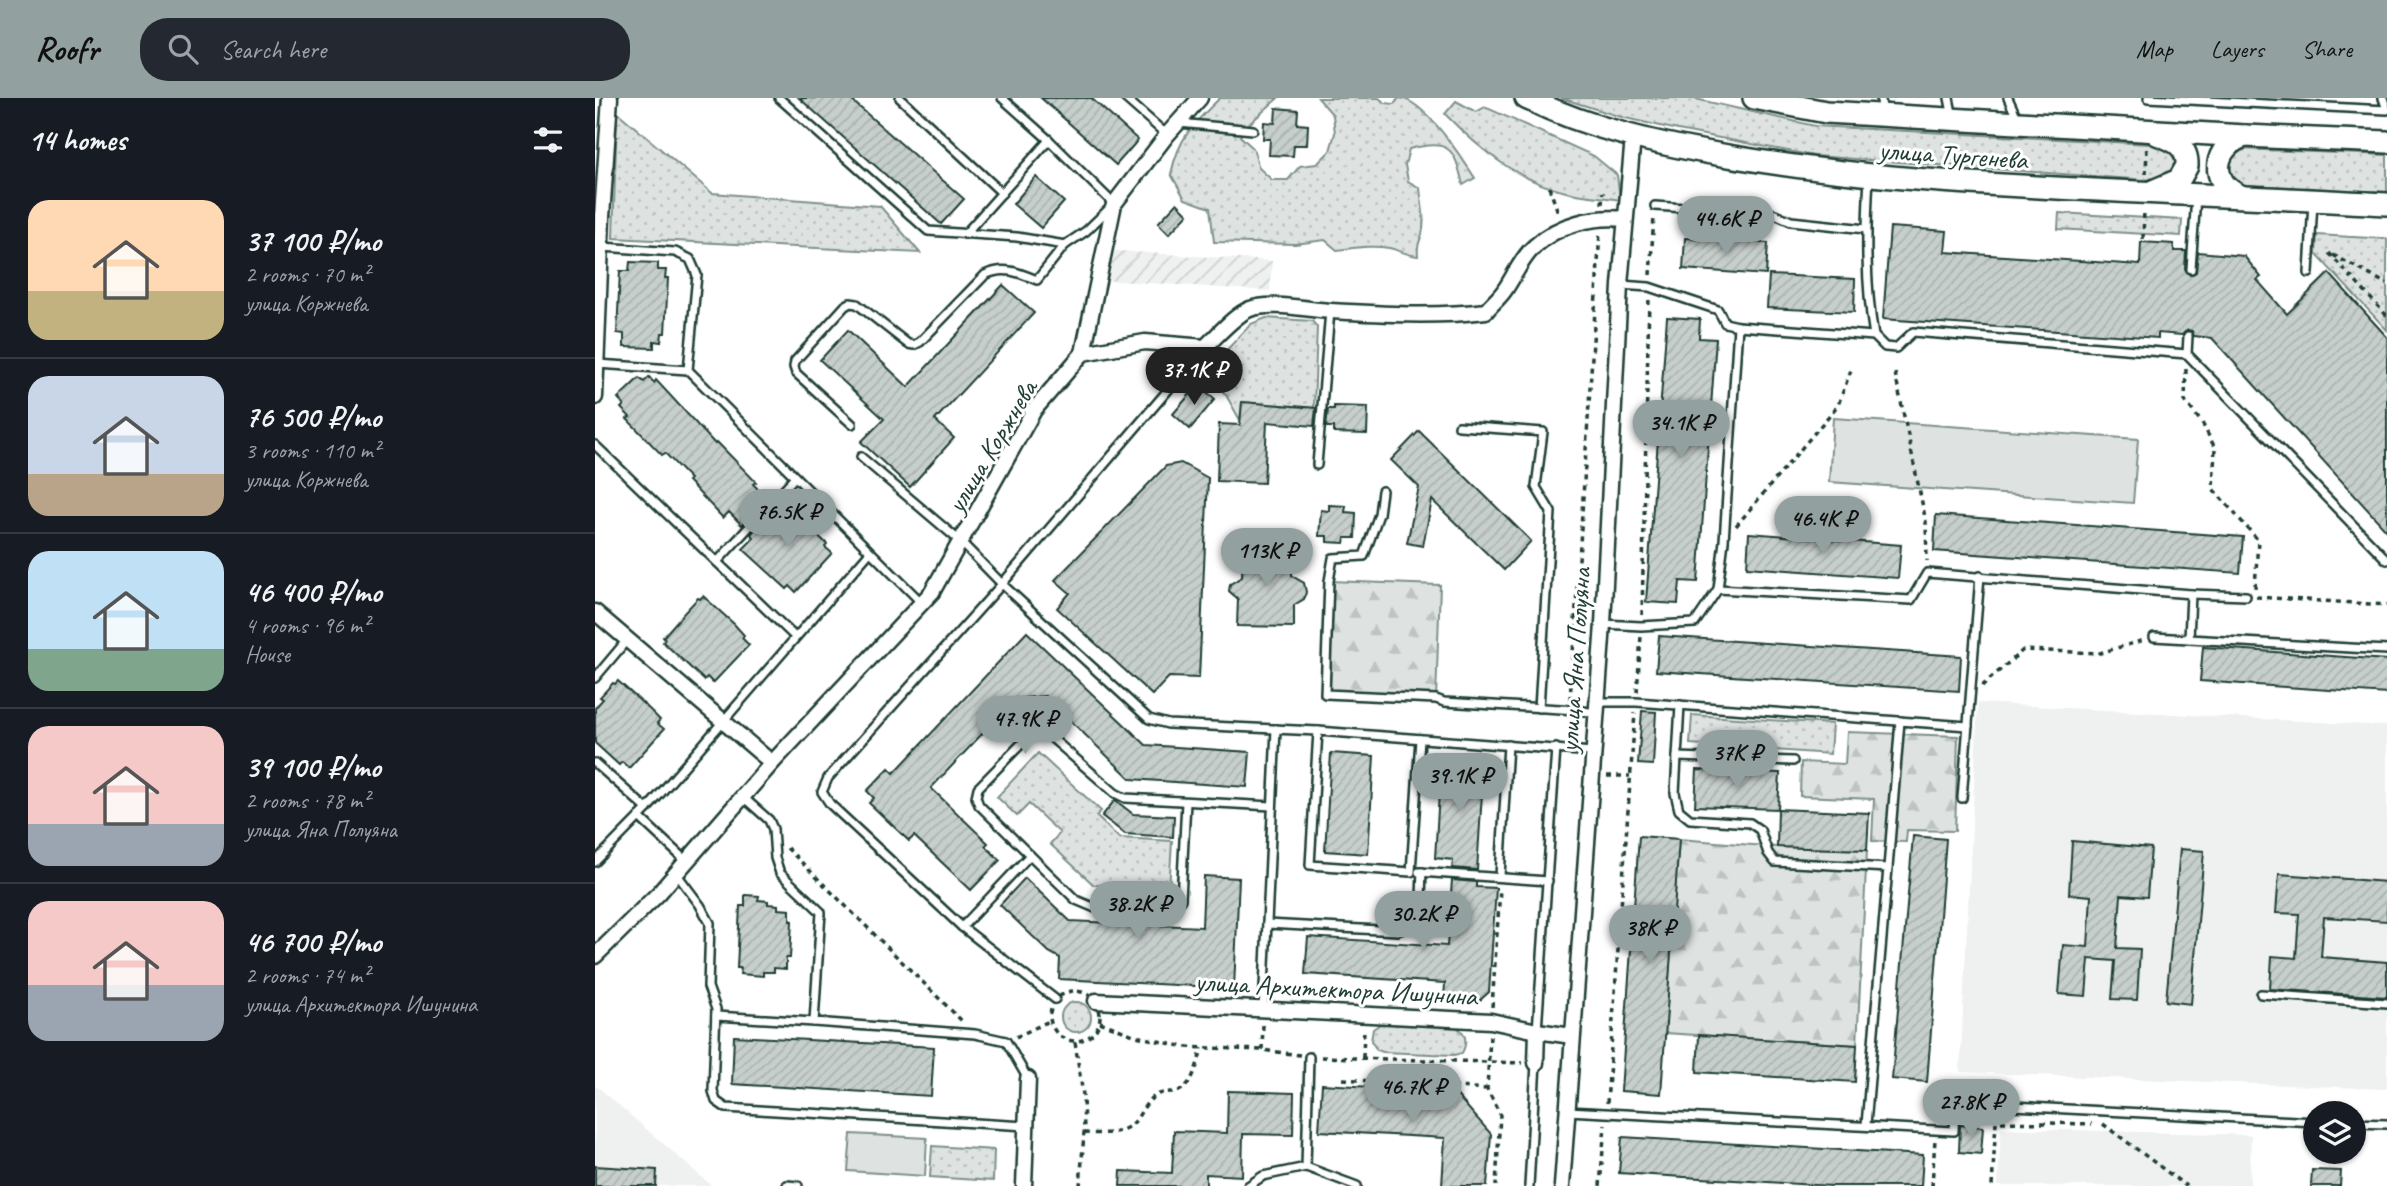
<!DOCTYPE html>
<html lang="en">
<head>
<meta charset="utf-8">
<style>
  body { margin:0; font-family:Caveat,sans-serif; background:#242831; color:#f1f3f6; height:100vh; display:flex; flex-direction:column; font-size:26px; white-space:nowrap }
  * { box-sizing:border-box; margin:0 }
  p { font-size:23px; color:#9ea1a6 }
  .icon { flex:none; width:38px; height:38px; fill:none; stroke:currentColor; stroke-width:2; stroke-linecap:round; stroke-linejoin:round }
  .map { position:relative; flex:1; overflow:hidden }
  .side { display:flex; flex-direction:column; background:#171b24; width:595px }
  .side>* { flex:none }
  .buttons { position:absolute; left:1708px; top:1003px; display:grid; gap:14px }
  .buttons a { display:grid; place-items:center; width:63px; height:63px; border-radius:50%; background:#171b24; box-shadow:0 2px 5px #0004; font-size:35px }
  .price { position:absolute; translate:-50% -60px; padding:0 16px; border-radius:24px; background:#92a19f; color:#111; font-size:23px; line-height:46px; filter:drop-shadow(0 2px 4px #0008) }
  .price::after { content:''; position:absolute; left:50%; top:42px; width:21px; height:16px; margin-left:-10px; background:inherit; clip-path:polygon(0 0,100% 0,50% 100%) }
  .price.active { background:#222; color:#fff }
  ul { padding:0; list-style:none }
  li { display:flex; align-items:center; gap:21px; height:175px; padding:0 28px }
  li+li { border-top:2px solid #363941 }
  li span { display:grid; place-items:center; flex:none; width:196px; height:140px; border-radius:21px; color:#555 }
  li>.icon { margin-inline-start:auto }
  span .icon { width:84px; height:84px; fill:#fffc; stroke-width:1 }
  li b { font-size:30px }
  h2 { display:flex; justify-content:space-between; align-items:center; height:84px; padding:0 28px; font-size:30px }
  header { display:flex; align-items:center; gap:42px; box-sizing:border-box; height:98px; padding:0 35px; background:#92a19f; color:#111 }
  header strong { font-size:33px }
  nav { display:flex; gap:38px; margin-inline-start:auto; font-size:24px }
  .search { width:490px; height:63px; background:#242831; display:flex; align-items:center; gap:18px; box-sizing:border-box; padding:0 24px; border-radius:28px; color:#9ea1a6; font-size:26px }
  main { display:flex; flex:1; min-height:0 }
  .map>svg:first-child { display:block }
</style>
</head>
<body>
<header>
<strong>Roofr</strong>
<div class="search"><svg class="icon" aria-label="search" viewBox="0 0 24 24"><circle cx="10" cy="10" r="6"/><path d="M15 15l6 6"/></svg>Search here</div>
<nav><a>Map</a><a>Layers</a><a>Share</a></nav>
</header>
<main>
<section class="side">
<h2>14 homes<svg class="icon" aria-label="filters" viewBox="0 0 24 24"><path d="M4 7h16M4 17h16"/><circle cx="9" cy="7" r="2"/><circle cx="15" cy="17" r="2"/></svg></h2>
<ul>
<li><span style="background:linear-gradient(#ffd9b3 65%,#c2b280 0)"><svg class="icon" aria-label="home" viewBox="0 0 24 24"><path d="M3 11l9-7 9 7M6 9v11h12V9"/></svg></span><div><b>37 100 ₽/mo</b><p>2 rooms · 70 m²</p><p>улица Коржнева</p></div></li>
<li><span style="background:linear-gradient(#c9d6e8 70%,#b9a48a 0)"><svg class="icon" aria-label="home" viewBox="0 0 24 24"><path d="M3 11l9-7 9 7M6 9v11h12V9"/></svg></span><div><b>76 500 ₽/mo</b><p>3 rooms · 110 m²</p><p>улица Коржнева</p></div></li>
<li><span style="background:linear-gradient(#bfe0f5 70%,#7fa58c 0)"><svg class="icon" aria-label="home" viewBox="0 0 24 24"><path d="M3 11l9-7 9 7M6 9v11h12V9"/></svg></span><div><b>46 400 ₽/mo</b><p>4 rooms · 96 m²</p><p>House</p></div></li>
<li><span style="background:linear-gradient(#f6c9c9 70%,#9aa5b1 0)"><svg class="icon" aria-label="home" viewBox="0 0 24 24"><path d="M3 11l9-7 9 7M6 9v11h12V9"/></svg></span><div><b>39 100 ₽/mo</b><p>2 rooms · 78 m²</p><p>улица Яна Полуяна</p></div></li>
<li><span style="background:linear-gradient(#f6c9c9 60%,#9aa5b1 0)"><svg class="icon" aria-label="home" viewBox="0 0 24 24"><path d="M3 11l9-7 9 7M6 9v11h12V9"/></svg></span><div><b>46 700 ₽/mo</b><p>2 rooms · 74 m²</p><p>улица Архитектора Ишунина</p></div></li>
</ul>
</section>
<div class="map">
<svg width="1792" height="1088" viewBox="0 0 1792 1088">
  <defs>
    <pattern id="industrial-furrows" width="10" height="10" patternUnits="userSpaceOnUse" patternTransform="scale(1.75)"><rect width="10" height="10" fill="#eef1f0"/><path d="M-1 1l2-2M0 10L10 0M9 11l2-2" fill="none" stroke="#ccd0ce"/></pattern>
    <pattern id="green-dots" width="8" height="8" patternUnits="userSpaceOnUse" patternTransform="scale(1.75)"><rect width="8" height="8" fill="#dee3e2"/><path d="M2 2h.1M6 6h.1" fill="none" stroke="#bec4c2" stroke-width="1.8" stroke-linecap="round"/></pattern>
    <pattern id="forest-firs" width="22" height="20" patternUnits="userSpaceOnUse" patternTransform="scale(1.75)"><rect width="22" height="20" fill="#dee3e2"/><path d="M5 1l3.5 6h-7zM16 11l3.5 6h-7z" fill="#bec4c2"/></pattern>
    <pattern id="building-hatch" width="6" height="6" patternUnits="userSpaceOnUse" patternTransform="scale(1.75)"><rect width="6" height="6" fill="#c7cfcc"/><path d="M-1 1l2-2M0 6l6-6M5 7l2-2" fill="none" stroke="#aab3b0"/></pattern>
  </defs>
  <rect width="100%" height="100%" fill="#fff"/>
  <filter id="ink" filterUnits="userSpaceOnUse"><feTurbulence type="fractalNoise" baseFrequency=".0143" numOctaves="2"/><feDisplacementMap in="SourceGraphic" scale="14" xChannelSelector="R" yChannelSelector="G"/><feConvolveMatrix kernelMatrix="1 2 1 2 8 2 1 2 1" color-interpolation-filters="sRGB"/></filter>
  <g filter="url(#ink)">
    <g fill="#eef1f0">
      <polygon points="1383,605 1792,628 1792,991 1365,974"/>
      <polygon points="0,988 4,990 117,1088 0,1088"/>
      <polygon points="1406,1030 1656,1037 1655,1088 1403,1088"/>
    </g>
    <polygon fill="url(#industrial-furrows)" points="508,152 677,163 675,193 506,182"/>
    <g fill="url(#green-dots)" stroke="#7e908b" stroke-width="2">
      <path d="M625,0H683L652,28L645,38L658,50L664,70L677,82H693L705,68L722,66L735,53L740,35L738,17L723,0H784L790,5L799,6L804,0C828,1 867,60 880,80L868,87C859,48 854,42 814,51L810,67L813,83L825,90C826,104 831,122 827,136C824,145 822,148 823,158C812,157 804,152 794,150C776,147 760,150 742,152L730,142L700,146L619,144L615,110L590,101L576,76C584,39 598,26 625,0Z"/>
      <polygon points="966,0 1096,0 1220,28 1574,47 1587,68 1564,83 1219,58 1083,32 1026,19"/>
      <path d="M861,3L881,14L890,9L999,58L1022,77L1025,102C1007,99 989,98 971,94C923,83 884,51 850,16Z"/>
      <polygon points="22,14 117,95 285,108 325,155 18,140"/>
      <polygon points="1643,51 1792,57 1792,94 1641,87 1632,74 1638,54"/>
      <polygon points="1464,115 1587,122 1586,138 1463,131"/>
      <polygon points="1722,137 1792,141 1792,232 1721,156"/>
      <polygon points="671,220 717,223 722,229 719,310 647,304 645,322 631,297 611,274 656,226"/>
      <polygon points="1097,617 1237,626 1235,656 1095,646"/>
      <polygon points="443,655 506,713 501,718 524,740 577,743 574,791 499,787 455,746 465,735 434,706 422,718 402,699"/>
      <circle cx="481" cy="919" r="15"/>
      <path d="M787,925L861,929C871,934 873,944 867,955L859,957L788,954L782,952L776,943L778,931Z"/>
      <polygon points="337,1048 399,1052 398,1083 335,1079"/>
    </g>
    <g fill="url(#forest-firs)" stroke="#7e908b" stroke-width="2">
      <polygon points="734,483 845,487 841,601 730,596"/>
      <polygon points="1252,634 1363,638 1360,733 1312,732 1311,744 1277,743 1279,701 1205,698 1206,664 1250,666"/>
      <polygon points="1084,741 1182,749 1272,752 1262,947 1070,935"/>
    </g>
    <g fill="#dee3e2" stroke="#7e908b" stroke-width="2">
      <polygon points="1238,320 1543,341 1538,405 1234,384"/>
      <polygon points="256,1036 332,1040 330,1078 253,1073"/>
    </g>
    <g fill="url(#building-hatch)" stroke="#1f3d34" stroke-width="2">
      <polygon points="204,0 254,0 369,101 346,126"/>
      <polygon points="446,0 496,0 543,42 521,67"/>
      <polygon points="681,10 703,12 702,26 713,27 712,47 699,47 698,58 674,57 675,41 668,41 669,24 680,25"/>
      <polygon points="441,79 469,104 446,130 418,106"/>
      <polygon points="582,105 593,116 574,136 563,125"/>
      <polygon points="1295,129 1352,133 1350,154 1545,167 1546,144 1579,146 1579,153 1591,153 1590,171 1595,177 1601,174 1603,154 1649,158 1666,179 1662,182 1692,216 1734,175 1792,239 1792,433 1617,240 1599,238 1597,233 1593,232 1587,237 1563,235 1563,240 1288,221"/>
      <polygon points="1090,140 1173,145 1171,177 1088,171"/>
      <polygon points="35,164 63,165 63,172 71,172 70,180 73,180 70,235 67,235 66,244 59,243 59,250 29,249 29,236 22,235 25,173 34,173"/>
      <polygon points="1174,177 1260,181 1259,214 1172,210"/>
      <polygon points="408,187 439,215 340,322 359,340 315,389 266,344 289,321 225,262 253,232 313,289"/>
      <polygon points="1072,219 1105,221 1104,240 1121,241 1103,484 1085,483 1083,506 1051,504"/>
      <polygon points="54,279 59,285 61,282 120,346 122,344 161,384 158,386 164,392 159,397 167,405 147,427 134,414 128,420 93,383 95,381 70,355 67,357 32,321 35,319 26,310 29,307 23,300 44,280 49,284"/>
      <polygon points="603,287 620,301 595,331 578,316"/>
      <polygon points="647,304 721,310 719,328 672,324 669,385 622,383 624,326 645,327"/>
      <polygon points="739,308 773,309 772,336 739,335 739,329 731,329 733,311 739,311"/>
      <polygon points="824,333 936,443 909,472 837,402 828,448 812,445 824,389 796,362"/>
      <polygon points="586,365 613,380 604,580 574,579 557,597 462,510 475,495 460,482 571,368"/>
      <polygon points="190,407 232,446 230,449 237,455 201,494 195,488 192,491 148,451 159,440 156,436 176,414 178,417"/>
      <polygon points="734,407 751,408 750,414 761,415 760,440 750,440 749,445 732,444 732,438 724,438 726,412 734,413"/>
      <polygon points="1341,417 1648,439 1645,475 1339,453"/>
      <polygon points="1154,435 1306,447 1303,480 1152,469"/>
      <polygon points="667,446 680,447 685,452 697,453 697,478 709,485 711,494 709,501 699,507 699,529 642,528 643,501 634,493 635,486 647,479 648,451 662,451"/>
      <polygon points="108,498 139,526 149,537 147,540 154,547 118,585 112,579 109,582 68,544 70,541 68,539 90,514 103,500 105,501"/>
      <polygon points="432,534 551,647 655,654 652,689 536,681 450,598 420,601 336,690 393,745 390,748 405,762 376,792 319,738 314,743 274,705 279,700 272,693 294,670 299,675"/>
      <polygon points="1064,538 1366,558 1364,593 1061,573"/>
      <polygon points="1608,549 1792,562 1792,596 1605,583"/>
      <polygon points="23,583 54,611 65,622 62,625 69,631 34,670 27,664 24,667 0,645 0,610 8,601 5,599 18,585 20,586"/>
      <polygon points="1047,613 1061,614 1058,667 1043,666"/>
      <polygon points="736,655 779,658 773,756 730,753"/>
      <polygon points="846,662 889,665 882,772 857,770 858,762 840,760"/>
      <polygon points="1102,672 1185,675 1183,711 1100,708"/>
      <polygon points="520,702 538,716 579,718 578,739 530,736 507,718"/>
      <polygon points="1183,711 1274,715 1272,752 1182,749"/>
      <polygon points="1044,738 1084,741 1066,996 1026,993"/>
      <polygon points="1318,738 1351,741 1332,984 1297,981"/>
      <polygon points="1477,743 1556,750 1552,799 1526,797 1522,850 1545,851 1542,902 1517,901 1520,863 1494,861 1491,898 1464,896 1468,847 1493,849 1496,798 1474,796"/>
      <polygon points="1585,751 1609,753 1596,906 1571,903"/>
      <polygon points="1684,776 1792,784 1792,823 1729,819 1726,859 1792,864 1792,899 1675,891 1677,858 1701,860 1704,816 1681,815"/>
      <polygon points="609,778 644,780 639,890 464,881 465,860 454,854 405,807 430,780 475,823 607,829"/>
      <polygon points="857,782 881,784 881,789 901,790 894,894 883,904 849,902 850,885 710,876 713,839 852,848"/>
      <polygon points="150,797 164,798 163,802 173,803 173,806 183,807 183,811 195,812 195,823 197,823 195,860 191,860 191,871 179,870 179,874 168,874 168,878 145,876 146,870 142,870 145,808 150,808"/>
      <polygon points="1104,937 1262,947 1260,984 1102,974"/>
      <polygon points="139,938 339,949 336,998 137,986"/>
      <polygon points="727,986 859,994 896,1036 892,1088 847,1088 850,1040 724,1033"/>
      <polygon points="633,993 699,995 698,1037 648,1036 647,1078 611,1076 611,1088 525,1088 526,1073 577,1075 579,1033 632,1035"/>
      <polygon points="1365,1027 1388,1029 1386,1056 1364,1054"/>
      <polygon points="1027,1039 1328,1057 1326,1088 1237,1088 1024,1075"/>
      <polygon points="0,1068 62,1072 61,1088 0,1088"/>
      <polygon points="1717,1072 1746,1073 1745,1088 1716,1088"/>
    </g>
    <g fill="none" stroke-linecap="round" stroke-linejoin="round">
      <defs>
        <g id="lane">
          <polyline points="184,0 333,133 422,139 470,147"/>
          <polyline points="305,0 407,95"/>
          <polyline points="407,0 454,42"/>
          <polyline points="530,0 572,37"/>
          <polyline points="1286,0 1287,16"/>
          <polyline points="1354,0 1358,20"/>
          <polyline points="1413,0 1423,22"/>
          <polyline points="1553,0 1792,12 1788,0"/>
          <polyline points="584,25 658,32"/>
          <path d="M1274,79C1271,132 1270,185 1279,238"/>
          <polyline points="1060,108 1180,116 1196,123 1271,131"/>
          <polyline points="7,149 80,154 95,161 102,177 93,272 327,505"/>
          <polyline points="1596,171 1601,98"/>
          <polyline points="1714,175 1718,103"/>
          <polyline points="1025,187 1054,189 1123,212 1130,225 1143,228 1279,238 1290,249 1301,250 1318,234 1592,256"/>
          <polyline points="1593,238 1592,256 1792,462"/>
          <polyline points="2,266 93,272"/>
          <path d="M257,326L201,275L199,269L200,263L250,208L255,205L262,206L313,246L319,247L325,244L390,177C409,168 423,174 442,182L470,147L491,133L519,106L454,42L370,136"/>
          <polyline points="864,328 948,334 941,389 956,414 944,610"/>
          <polyline points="0,347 200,539"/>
          <polyline points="266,359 366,444 407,486 554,621 573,626 723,633 998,654"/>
          <polyline points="722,367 735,213"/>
          <polyline points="787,393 784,416 769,458 738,460 734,483 730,596 841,601 849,604 982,612 1000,615"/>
          <polyline points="122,464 200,379"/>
          <polyline points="1123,491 1129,443 1143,228"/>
          <polyline points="1596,496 1651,498"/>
          <polyline points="1008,526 1046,528 1100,525 1123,491 1316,502 1332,475 1596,496 1594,541 1792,552"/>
          <polyline points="1559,539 1594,541"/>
          <polyline points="0,580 32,542"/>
          <polyline points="1001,604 1041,604 1373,628"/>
          <polyline points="1085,607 1080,695 1084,712 1095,721 1155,725 1165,732 1173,755 1180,764 1293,770 1271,1027"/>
          <polyline points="723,633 715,767 816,774 825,641"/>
          <polyline points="1082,659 1198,663"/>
          <polyline points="0,665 52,711"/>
          <polyline points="148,699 174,722 178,731 180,760 185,775 226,814 219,924 380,936 411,943 433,981"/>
          <polyline points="1367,700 1385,478"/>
          <polyline points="44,719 91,763"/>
          <polyline points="435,757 481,802 500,810 574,813 582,808 586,801 591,704"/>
          <polyline points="0,764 52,711 275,454"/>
          <polyline points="1293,770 1305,623"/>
          <polyline points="824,774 953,783"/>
          <polyline points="81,775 105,807 115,825 113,889 121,911 118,993 121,1003 131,1010 432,1028"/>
          <polyline points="905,778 913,647"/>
          <path d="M672,826L803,833C831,822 825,800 827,774"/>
          <polyline points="367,829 435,757 384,707 381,699 383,690 435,637 451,635 520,695 530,700 677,708"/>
          <polyline points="1666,896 1792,905"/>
          <polyline points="460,901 367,829 235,706 227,694 233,680 407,486 609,250"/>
          <polyline points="668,911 681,631"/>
          <polyline points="121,918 219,924"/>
          <polyline points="942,933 961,650"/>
          <polyline points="972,1013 1359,1033 1360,1005 1720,1024"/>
          <polyline points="1759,1025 1792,1026"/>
          <polyline points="711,1069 714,959"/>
          <polyline points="192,1087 203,1088"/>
          <polyline points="653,1088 668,1078 711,1069 762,1088"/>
          <polyline points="934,1088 941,965"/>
        </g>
        <g id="street">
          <polyline points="488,255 519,106 572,37 605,0"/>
          <polyline points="0,299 7,119 15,0"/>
          <polyline points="0,514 177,665"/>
          <path d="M0,858L64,795L177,665L337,494L439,312L488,255L550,244L610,249C622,238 641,216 655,211C677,203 713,212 736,213C787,216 841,219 891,213C897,206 904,200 909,193C919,179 927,159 940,148C963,126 999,118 1030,121"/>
          <polyline points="501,903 896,923 942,933 977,938"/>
          <polyline points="941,965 942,933"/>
          <polyline points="429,1088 433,981"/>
          <polyline points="967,1088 1008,526 1025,187 1038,39"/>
        </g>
        <g id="primary">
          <path d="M931,0C997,32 1067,47 1139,59C1217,72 1295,80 1375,85C1514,94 1653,98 1792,106"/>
          <polyline points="1159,0 1231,14 1650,38 1792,44"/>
          <path d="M1558,93L1584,82L1592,68C1593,48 1579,42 1562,36"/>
          <path d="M1646,98C1613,85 1618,48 1650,38"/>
        </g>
      </defs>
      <use href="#lane" stroke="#1f3d34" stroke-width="12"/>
      <use href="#street" stroke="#1f3d34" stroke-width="19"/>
      <use href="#primary" stroke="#1f3d34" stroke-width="26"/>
      <g stroke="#1f3d34" stroke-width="3.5" stroke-dasharray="5 5" stroke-linecap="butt">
        <polyline points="1551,76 1552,49"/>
        <polyline points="954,89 964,117"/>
        <polyline points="1007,106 1008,94"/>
        <polyline points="1548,141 1549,112"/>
        <polyline points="1734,155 1792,218"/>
        <polyline points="1738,157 1792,186"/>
        <polyline points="1055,177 1059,119"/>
        <polyline points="1591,271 1590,303 1607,325 1620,350 1618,391 1663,442 1660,490"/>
        <polyline points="1300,275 1331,424 1332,463"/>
        <polyline points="1141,428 1243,307 1256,272"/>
        <polyline points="1661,499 1792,507"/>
        <polyline points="1047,517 1054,199"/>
        <polyline points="1387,588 1428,552 1505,555 1549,542"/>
        <polyline points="1042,594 1046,538"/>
        <polyline points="975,602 1005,134"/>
        <polyline points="1012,678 1035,678"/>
        <polyline points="192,750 368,924"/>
        <circle cx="480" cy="918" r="25"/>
        <polyline points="897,909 905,791"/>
        <polyline points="505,924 541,938 590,949 667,952 705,957"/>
        <polyline points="895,938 892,991 905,1016 901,1088"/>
        <polyline points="421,939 454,923"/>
        <polyline points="480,944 488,997 489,1035 485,1088"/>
        <polyline points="667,952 668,926"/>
        <polyline points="726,959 928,965"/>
        <polyline points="768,959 769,930"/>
        <polyline points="748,981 892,991"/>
        <polyline points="1012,1005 1040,615"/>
        <polyline points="1406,1024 1497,1026"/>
        <polyline points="1508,1026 1591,1088"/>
        <path d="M489,1035C506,1036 529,1037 541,1022C547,1013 552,1002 562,997C569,993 577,995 584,993C599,986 603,964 607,950"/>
        <polyline points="1005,1088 1010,1027"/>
        <polyline points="1337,1088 1340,1041"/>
        <polyline points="1397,1088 1401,1024"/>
      </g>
      <use href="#lane" stroke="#fff" stroke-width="7"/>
      <use href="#street" stroke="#fff" stroke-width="14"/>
      <use href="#primary" stroke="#fff" stroke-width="21"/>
    </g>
  </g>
  <g text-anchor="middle" stroke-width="6" stroke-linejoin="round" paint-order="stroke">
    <g font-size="28" fill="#1f3d34" stroke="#fff">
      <text transform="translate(1358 56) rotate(4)" y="10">улица Тургенева</text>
      <text transform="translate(396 348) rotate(-59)" y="10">улица Коржнева</text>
      <text transform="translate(979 562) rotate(-86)" y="10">улица Яна Полуяна</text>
      <text transform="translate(741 890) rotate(3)" y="10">улица Архитектора Ишунина</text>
    </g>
  </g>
</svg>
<div class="buttons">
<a><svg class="icon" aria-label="layers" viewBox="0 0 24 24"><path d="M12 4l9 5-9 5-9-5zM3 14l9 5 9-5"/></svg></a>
</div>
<b class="price" style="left:1131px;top:158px">44.6K ₽</b>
<b class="price active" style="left:599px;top:309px">37.1K ₽</b>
<b class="price" style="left:1086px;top:362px">34.1K ₽</b>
<b class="price" style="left:193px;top:451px">76.5K ₽</b>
<b class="price" style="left:1228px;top:458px">46.4K ₽</b>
<b class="price" style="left:672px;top:490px">113K ₽</b>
<b class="price" style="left:430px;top:658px">47.9K ₽</b>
<b class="price" style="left:1142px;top:692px">37K ₽</b>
<b class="price" style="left:865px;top:715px">39.1K ₽</b>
<b class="price" style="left:543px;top:843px">38.2K ₽</b>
<b class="price" style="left:828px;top:853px">30.2K ₽</b>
<b class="price" style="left:1055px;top:867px">38K ₽</b>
<b class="price" style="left:818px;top:1026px">46.7K ₽</b>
<b class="price" style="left:1376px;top:1041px">27.8K ₽</b>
</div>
</main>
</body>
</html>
